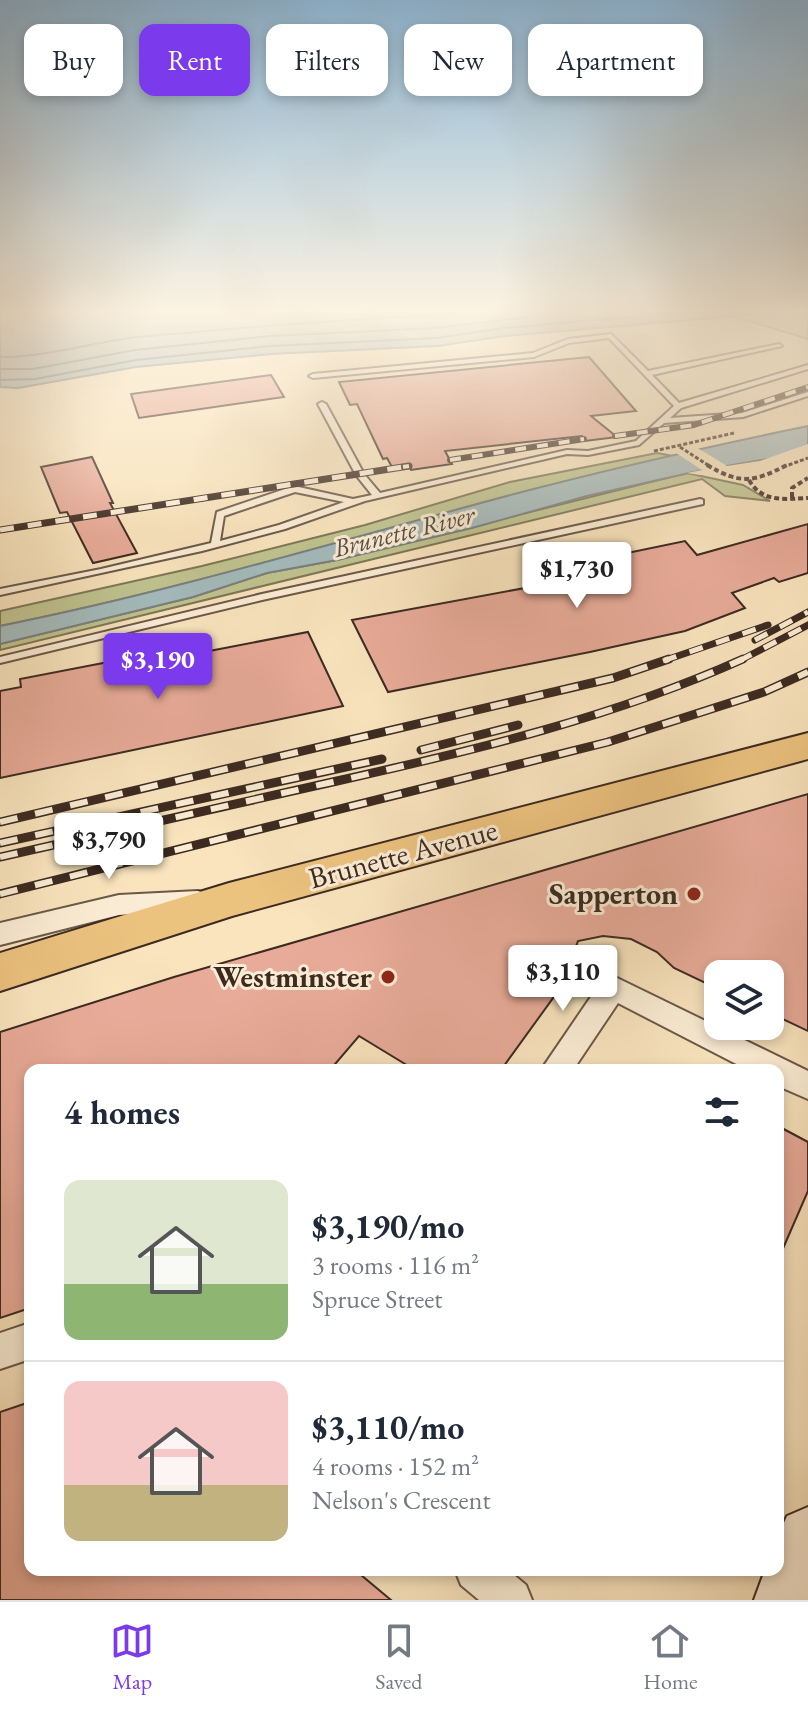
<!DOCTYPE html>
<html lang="en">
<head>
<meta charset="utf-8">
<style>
  body { margin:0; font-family:"EB Garamond",serif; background:#f6f6f7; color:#1f2937; height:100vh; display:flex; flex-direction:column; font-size:30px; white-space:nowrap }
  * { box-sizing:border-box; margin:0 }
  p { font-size:26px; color:#747a83 }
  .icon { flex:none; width:44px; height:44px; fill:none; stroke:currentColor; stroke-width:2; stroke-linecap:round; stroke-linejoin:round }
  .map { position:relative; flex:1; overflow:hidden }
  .sheet { position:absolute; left:24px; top:1064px; width:760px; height:512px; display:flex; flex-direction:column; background:#fff; border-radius:16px; box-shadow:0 4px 12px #0003 }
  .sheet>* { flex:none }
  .banner { position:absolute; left:24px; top:24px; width:760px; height:72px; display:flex; gap:16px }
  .buttons { position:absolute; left:704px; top:960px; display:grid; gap:16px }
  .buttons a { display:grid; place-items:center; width:80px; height:80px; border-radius:16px; background:#fff; box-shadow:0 4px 12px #0003; font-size:40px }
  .price { position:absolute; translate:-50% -68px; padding:0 18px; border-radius:8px; background:#fff; color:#222; font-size:26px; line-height:52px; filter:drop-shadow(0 2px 4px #0008) }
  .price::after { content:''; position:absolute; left:50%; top:48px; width:24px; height:18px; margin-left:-12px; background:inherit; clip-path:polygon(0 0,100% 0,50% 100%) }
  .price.selected { background:#7c3aed; color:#fff }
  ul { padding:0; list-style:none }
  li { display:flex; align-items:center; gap:24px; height:200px; padding:0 40px }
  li+li { border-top:2px solid #e0e1e3 }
  li span { display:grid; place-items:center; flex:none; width:224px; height:160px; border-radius:16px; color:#555 }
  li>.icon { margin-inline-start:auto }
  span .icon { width:96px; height:96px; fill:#fffc; stroke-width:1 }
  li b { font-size:34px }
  h2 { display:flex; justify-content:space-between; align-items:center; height:96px; padding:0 40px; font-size:34px }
  .tag { padding:0 28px; border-radius:16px; background:#fff; box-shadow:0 4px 12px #0003; font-size:28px; line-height:72px }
  .tag.selected { background:#7c3aed; color:#fff }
  .menu { display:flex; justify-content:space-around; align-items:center; height:112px; border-top:2px solid #e0e1e3; background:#fff; font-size:22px; color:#747a83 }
  .menu a { display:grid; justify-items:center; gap:4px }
  .menu .selected { color:#7c3aed }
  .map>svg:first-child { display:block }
</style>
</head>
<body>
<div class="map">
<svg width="808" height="1600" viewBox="0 0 808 1600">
  <rect width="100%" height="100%" fill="#f9e4be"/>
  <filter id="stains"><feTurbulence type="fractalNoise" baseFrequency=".0025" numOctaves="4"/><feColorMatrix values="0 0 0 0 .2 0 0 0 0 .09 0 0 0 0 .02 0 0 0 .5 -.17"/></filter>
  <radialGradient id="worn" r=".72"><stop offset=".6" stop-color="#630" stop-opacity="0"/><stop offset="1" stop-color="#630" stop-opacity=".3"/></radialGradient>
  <g fill="#c0c490" stroke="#7e7758" stroke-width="2">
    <polygon points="808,312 808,339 732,316"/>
    <path d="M657,453L673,456C447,507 227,581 0,626V611L202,566L365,525L510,482Z"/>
    <polygon points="687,473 743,485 770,501 725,496 702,479 0,650 0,644 193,597 267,573 337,560"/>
  </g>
  <g fill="#a4bbbd" stroke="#7a817f" stroke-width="2">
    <polygon points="0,312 784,312 505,336 438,346 271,354 136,367 18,388 0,387"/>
    <path d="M808,426V452L698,471L587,496L472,528L337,560L267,573L193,597L0,644V626C175,591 345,539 518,493C614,468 711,446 808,426Z"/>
  </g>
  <polygon fill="#f9e4be" points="808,444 808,454 700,475 687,473 702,470 676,453 696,447 727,466 760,461"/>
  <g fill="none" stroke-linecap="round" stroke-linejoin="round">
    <g stroke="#70726f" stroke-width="2">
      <path d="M0,357C48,357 92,342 139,337C251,326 363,319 475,312"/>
      <polyline points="0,369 33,369 135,350 270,336 436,328 572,312"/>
      <polyline points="0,380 35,379 136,360 270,346 437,338 504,328 684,312"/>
    </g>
  </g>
  <g fill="#e8ab99" stroke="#3c2a21" stroke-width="2">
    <polygon points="589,357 636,411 591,416 617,437 585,441 582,436 445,451 452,464 411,470 409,465 392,467 387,458 383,459 357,404 350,405 339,382"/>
    <polygon points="271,375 284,397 139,418 131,394"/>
    <polygon points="92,457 113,503 110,503 137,553 93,563 67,512 60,513 41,467"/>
    <polygon points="808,524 808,573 779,582 774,578 732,593 745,608 685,631 590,652 388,692 352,620 541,585 531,573 685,541 697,555"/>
    <polygon points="308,632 343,706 0,778 0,691 21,687 20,679 176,649 178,657"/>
    <polygon points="808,794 808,1031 770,1013 770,974 718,974 718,989 674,968 657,952 631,939 603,936 578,941 561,987 501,1070 415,1070 359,1036 330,1070 30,1070 30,1308 0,1318 0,1032 174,977"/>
    <polygon points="778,1126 808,1142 808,1191 778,1260"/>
    <polygon points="30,1402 30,1570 355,1570 391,1600 0,1600 0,1412"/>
  </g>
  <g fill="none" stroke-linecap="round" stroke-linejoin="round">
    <defs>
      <g id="lane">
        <path d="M611,334L648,371L779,344L782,346L652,375L679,403L808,365V369L681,408L670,418L742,413L808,392V396L743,417L664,423L639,445L588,455L567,454L365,501L285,529L202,551L0,595V589L101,569L211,543L217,512L294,486L353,499L372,495L356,475L318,404L322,402L326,404L364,474L380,493L567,450L588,451L636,441L674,406L609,338L569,343L534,357L313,378L309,376L313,374L533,353L568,339ZM295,492L344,502L279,525L220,541L224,516Z"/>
        <polygon points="700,499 703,500 703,504 262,600 0,663 0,657 262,594"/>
      </g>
      <g id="street">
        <polygon points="198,891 207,894 211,901 207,908 119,915 0,945 0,923 119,895"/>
        <polygon points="613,976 808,1071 808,1099 778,1086 778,1070 748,1070 618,1003 573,1070 541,1070 603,979"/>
        <polygon points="30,1323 30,1359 0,1369 0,1333"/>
        <polygon points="455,1570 508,1570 526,1585 532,1600 479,1600 461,1585"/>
      </g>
      <polygon id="secondary" points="808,1507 808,1600 754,1600 765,1570 778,1570 778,1536 787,1516"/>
      <polygon id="primary" points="808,733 808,759 232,916 0,991 0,953 229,883"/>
    </defs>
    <use href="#lane" stroke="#6b5848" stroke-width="4"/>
    <use href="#street" stroke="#6b5848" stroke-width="4"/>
    <use href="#secondary" stroke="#3c2a21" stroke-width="4"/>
    <use href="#primary" stroke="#3c2a21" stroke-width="4"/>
    <g stroke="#3c2a21" stroke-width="3" stroke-dasharray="4 2" stroke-linecap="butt">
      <polyline points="680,447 711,467"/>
      <polyline points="654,451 734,433"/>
      <polyline points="783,467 808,458"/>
    </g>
    <g stroke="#3c2a21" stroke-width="4" stroke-dasharray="5 3" stroke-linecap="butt">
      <path d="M707,465C741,485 754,482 787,465"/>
      <path d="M749,480C762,503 785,499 808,498"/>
      <polyline points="792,497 792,488 808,478"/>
    </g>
    <use href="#lane" fill="#fbedd5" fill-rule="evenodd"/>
    <use href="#street" fill="#fbedd5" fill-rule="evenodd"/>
    <use href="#secondary" fill="#fbedd5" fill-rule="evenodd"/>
    <use href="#primary" fill="#ecc27f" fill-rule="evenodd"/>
    <defs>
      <g id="rail-far2">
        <polyline points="615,436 694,425 808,387"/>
        <polyline points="450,460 584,439"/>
        <polyline points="403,467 409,466"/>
      </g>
      <g id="rail-far1">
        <polyline points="0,530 409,466"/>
        <polyline points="755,640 808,612"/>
        <polyline points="663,661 768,625"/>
        <polyline points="739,661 808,625"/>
      </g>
      <g id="rail">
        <polyline points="421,750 518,725"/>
        <polyline points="0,822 613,678 669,659"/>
        <polyline points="0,843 382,759"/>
        <path d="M0,857C112,832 225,806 337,781C475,750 614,717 743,659"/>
        <polyline points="0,894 608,742 764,692 808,672"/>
      </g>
    </defs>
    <use href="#rail-far2" stroke="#3c2a21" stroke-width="6"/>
    <use href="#rail-far1" stroke="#3c2a21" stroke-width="7"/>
    <use href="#rail" stroke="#3c2a21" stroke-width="9"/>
    <use href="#rail-far2" stroke="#fbedd5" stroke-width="4" stroke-dasharray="11" stroke-linecap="butt"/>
    <use href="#rail-far1" stroke="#fbedd5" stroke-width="5" stroke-dasharray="14" stroke-linecap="butt"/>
    <use href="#rail" stroke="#fbedd5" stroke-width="6" stroke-dasharray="18" stroke-linecap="butt"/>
  </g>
  <linearGradient id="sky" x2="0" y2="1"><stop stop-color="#8db7d7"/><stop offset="0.58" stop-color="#fcf3e2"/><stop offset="1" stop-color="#fcf3e2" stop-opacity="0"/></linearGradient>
  <rect width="808" height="536" fill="url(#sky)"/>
  <g fill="#8f2418" stroke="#fbedd5" stroke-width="3">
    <circle cx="694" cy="894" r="8"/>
    <circle cx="388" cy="977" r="8"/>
  </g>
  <g text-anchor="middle" stroke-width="6" stroke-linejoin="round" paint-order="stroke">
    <g font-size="26" font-style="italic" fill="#564e48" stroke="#fbedd5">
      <text transform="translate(404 531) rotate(-14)" y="9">Brunette River</text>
    </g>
    <g font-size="30" fill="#3c2a21" stroke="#fbedd5">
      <text transform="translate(403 854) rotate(-15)" y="10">Brunette Avenue</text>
    </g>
    <g font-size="30" font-weight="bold" fill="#3c2a21" stroke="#fbedd5" text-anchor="end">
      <text x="678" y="904">Sapperton</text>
      <text x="372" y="987">Westminster</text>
    </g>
  </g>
  <rect width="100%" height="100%" filter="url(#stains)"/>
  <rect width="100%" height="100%" fill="url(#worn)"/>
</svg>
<div class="buttons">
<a><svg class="icon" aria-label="layers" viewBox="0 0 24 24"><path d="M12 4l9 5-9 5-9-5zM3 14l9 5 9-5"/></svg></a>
</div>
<b class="price" style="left:577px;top:610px">$1,730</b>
<b class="price selected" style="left:158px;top:701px">$3,190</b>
<b class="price" style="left:109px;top:881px">$3,790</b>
<b class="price" style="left:563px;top:1013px">$3,110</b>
<div class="banner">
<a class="tag">Buy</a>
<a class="tag selected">Rent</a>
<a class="tag">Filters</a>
<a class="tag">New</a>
<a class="tag">Apartment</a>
</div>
<section class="sheet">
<h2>4 homes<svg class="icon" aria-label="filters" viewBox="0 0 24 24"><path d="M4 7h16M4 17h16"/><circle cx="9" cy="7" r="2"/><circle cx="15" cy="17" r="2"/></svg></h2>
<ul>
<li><span style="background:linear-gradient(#dfe7d0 65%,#8fb573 0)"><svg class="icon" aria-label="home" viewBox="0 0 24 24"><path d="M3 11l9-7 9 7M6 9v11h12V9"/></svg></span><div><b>$3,190/mo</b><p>3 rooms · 116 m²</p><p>Spruce Street</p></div></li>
<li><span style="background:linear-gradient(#f6c9c9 65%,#c2b280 0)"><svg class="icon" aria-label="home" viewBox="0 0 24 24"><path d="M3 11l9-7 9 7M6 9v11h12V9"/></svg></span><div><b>$3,110/mo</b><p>4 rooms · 152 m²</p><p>Nelson's Crescent</p></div></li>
</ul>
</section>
</div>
<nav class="menu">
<a class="selected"><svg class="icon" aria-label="map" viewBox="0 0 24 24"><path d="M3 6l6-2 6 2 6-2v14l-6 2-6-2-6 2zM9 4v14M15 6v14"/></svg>Map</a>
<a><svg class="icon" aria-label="saved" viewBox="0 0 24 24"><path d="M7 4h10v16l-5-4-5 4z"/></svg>Saved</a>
<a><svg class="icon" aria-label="home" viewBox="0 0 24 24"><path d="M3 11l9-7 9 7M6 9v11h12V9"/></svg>Home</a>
</nav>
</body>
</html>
